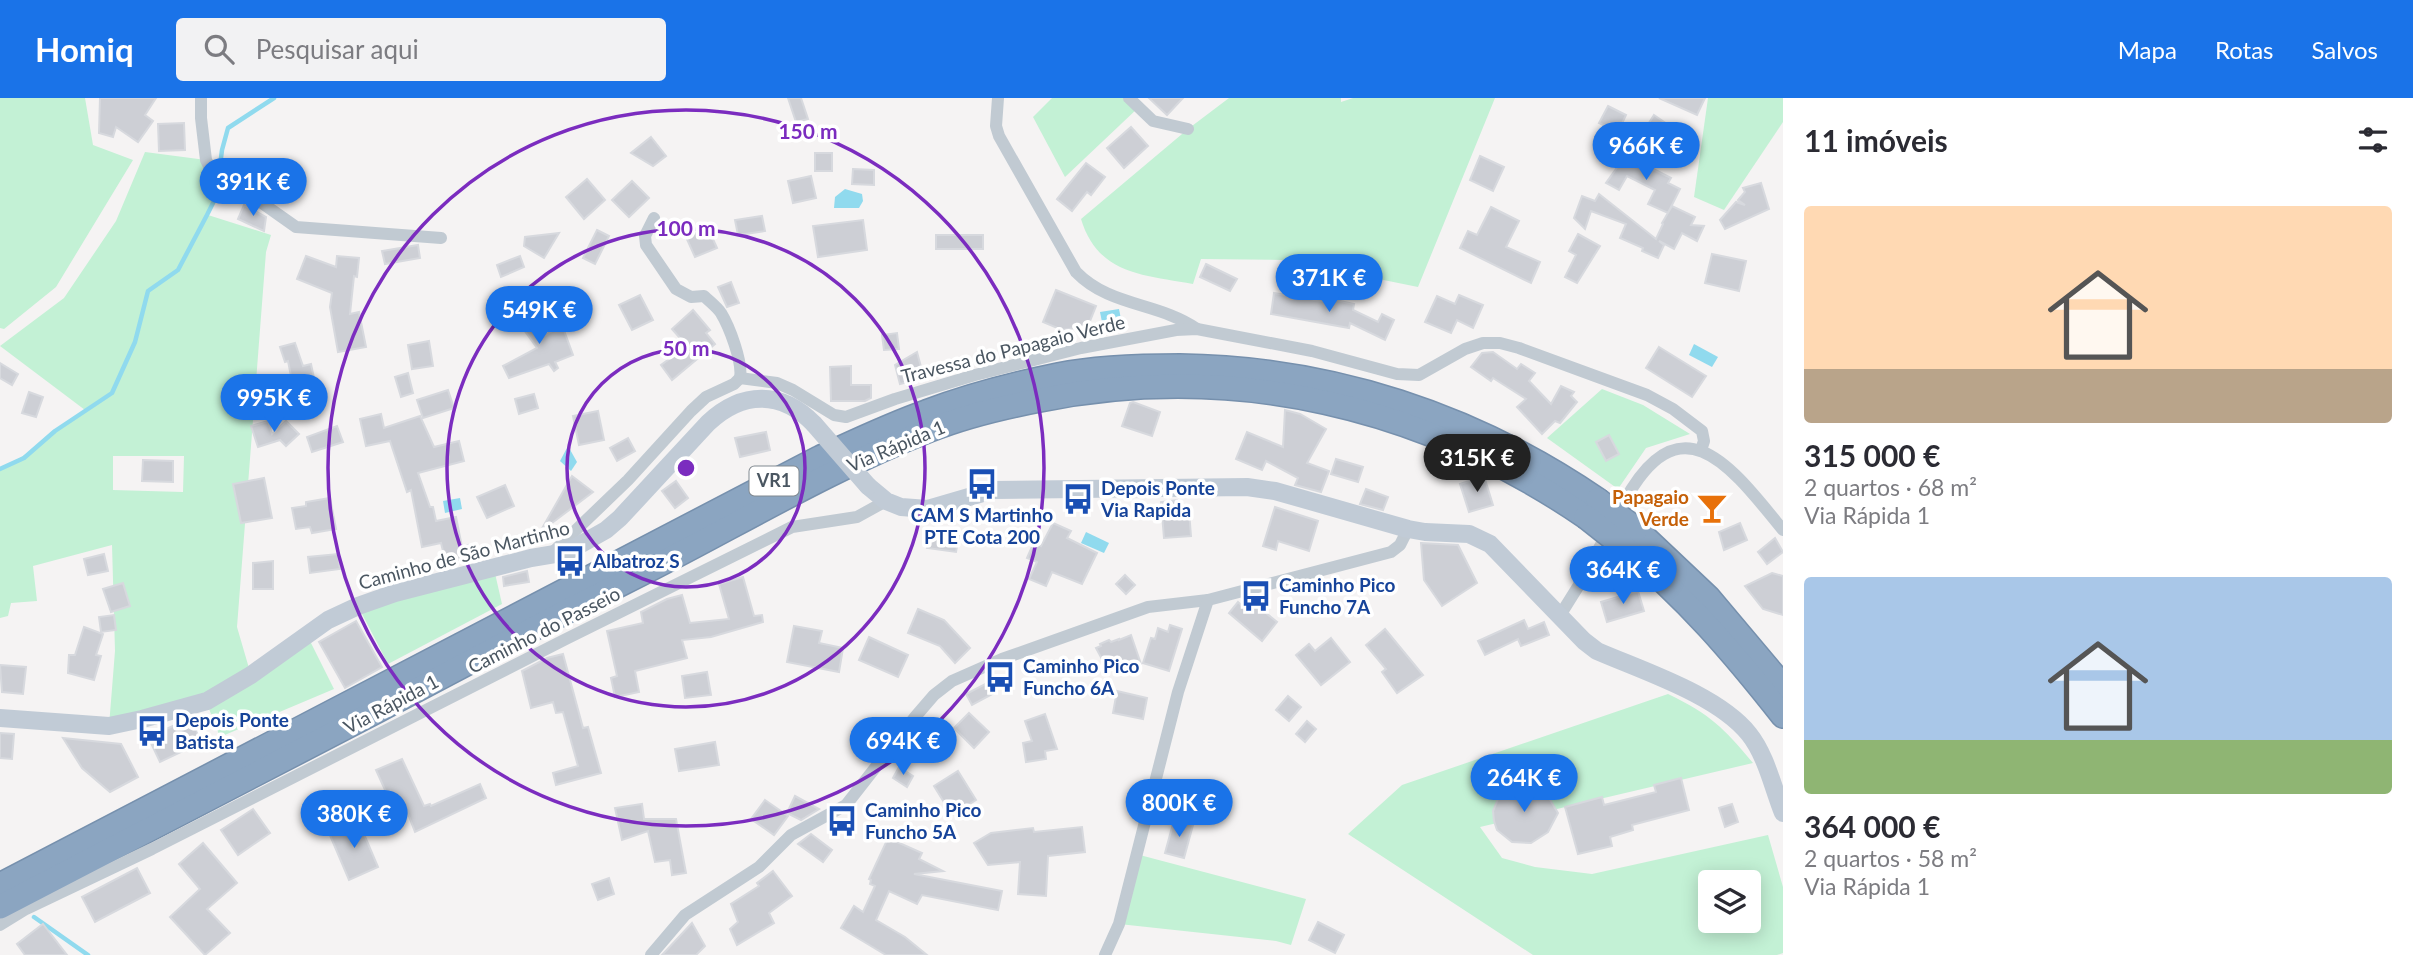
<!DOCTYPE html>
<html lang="pt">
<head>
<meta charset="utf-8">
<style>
  body { margin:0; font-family:Lato,sans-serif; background:#f2f2f3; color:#2b2b33; height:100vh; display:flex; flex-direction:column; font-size:26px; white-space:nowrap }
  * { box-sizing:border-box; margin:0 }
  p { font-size:23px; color:#7c7c81 }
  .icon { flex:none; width:38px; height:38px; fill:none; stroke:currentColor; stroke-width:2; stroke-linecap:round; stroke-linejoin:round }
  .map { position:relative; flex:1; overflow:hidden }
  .sheet { display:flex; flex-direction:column; background:#fff; width:630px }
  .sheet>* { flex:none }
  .buttons { position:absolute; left:1698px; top:772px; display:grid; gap:14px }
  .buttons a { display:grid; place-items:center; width:63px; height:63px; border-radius:7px; background:#fff; box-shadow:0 4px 18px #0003; font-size:35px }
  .price { position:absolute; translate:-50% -60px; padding:0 16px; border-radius:24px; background:#1a73e8; color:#fff; font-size:23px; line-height:46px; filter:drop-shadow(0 2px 4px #0008) }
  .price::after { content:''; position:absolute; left:50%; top:42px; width:21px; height:16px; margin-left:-10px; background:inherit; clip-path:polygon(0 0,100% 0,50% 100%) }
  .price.active { background:#222; color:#fff }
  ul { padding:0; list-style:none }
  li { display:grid; align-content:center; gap:14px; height:371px; padding:0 21px }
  li span { display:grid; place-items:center; height:217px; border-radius:7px; color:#555 }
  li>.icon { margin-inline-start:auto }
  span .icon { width:126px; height:126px; fill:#fffc; stroke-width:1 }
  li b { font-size:30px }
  h2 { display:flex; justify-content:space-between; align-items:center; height:84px; padding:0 21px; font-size:30px }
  header { display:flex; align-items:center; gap:42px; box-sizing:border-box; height:98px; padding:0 35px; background:#1a73e8; color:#fff }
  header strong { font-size:33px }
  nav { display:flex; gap:38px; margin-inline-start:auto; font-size:24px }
  .search { width:490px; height:63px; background:#f2f2f3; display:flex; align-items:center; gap:18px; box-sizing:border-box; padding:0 24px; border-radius:7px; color:#7c7c81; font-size:26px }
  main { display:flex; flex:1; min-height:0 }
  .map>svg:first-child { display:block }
</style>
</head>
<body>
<header>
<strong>Homiq</strong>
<div class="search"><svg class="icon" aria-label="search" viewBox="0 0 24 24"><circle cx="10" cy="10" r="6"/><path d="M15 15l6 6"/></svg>Pesquisar aqui</div>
<nav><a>Mapa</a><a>Rotas</a><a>Salvos</a></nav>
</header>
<main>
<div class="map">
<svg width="1783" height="857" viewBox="0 0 1783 857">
  <rect width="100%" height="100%" fill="#f5f3f3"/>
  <g fill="#c3f1d5" fill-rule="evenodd">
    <polygon points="0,0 85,0 93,47 133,62 56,189 4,231 0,230"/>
    <polygon points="1052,0 1131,0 1139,9 1065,79 1033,19"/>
    <path d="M1229,0H1341V4L1353,0H1495L1418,189L1285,162L1201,161L1193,186C1144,177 1098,177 1081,121L1188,31Z"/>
    <polygon points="1708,0 1783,0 1783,24 1724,112 1694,99"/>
    <path d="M145,54L206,62L219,71L216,99L208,117L271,137L266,154L237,529L251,577L307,537L334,591L220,639L206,603L109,628L115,553L112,447L33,468L37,503L11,505L8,518L0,520V371C32,356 56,332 85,312L0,248L64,200L116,123ZM184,358L183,394L113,392V358Z"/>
    <polygon points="1602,291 1643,307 1690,336 1646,350 1618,391 1547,340"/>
    <polygon points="494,471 502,506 388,566 358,508"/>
    <path d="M1668,596C1711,617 1723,629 1753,665L1480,729L1502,760L1535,769L1592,776L1768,737L1783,789V855L1777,857H1533L1348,736L1402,687ZM1710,784H1748V822H1710Z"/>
    <polygon points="1136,756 1306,801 1291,847 1276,843 1119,826"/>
  </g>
  <g fill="#90daee">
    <polygon points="845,91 862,96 863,103 859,110 834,110 835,99"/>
    <polygon points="1119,211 1121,221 1102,224 1100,214"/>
    <polygon points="1694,246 1718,259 1712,269 1689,257"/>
    <polygon points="568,348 577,364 571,373 560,363"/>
    <polygon points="460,400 462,411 445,415 443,403"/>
    <polygon points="1086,434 1109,445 1104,455 1081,445"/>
  </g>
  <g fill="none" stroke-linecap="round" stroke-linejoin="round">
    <g stroke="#90daee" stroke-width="4.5">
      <polyline points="0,371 24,360 55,333 112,295 135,244 148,193 178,172 207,117 216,99 222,52 228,30 274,0"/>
      <polyline points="34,819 88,857"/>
    </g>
  </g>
  <g fill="#cdcfd5" stroke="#d7d9de" stroke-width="2">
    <polygon points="100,0 156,0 145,17 153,23 138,44 116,29 113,39 99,35"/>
    <polygon points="788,0 801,0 808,21 796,24"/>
    <polygon points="1149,0 1183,0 1167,17"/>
    <polygon points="1659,0 1705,0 1697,17"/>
    <polygon points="1608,8 1626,17 1618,34 1599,25"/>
    <polygon points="1654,17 1696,46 1687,58 1647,28"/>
    <polygon points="184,25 185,52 159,53 158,26"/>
    <polygon points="1131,29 1148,48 1124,70 1107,50"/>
    <polygon points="651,39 666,58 653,68 631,55"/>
    <rect x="815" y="55" width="17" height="18"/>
    <polygon points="1626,57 1671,80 1668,85 1680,91 1668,115 1648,106 1655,92 1627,78 1619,92 1606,85"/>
    <polygon points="1480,58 1504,69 1493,93 1470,82"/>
    <polygon points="1086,65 1105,79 1091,97 1087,94 1072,113 1057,101"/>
    <polygon points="853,71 874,72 874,87 852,86"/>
    <polygon points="811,78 816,100 793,105 788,83"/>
    <polygon points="587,81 605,102 584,121 566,99"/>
    <polygon points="632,83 649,100 629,119 612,102"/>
    <polygon points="1761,85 1769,111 1725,131 1720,122 1736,104 1745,107 1738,102 1745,94 1743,90"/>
    <polygon points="1599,96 1656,141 1663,126 1662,125 1672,108 1695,119 1691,127 1704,128 1697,143 1682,135 1674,151 1659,143 1664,147 1658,160 1642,153 1643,150 1620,140 1626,126 1591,113 1585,131 1574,120 1582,98 1595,103"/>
    <polygon points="244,107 266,119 264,133 238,121"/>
    <polygon points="1491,109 1519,123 1506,149 1540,164 1531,185 1460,150 1468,133 1477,137"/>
    <polygon points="762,118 765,133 738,137 735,122"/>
    <polygon points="863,122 867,152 818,159 813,128"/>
    <polygon points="708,130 717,150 695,159 686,139"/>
    <polygon points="597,132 609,138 595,166 583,160"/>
    <polygon points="559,135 544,160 524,148 525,139"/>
    <polygon points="1578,136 1600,148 1577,185 1565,179 1576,157 1569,153"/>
    <rect x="936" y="137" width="47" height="14"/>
    <polygon points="418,147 420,160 385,166 382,153"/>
    <polygon points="1712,156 1746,163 1739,193 1705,185"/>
    <polygon points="306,158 336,169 337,158 359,160 357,179 354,178 350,216 359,214 366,249 338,254 330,209 332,195 297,181"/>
    <polygon points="520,158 524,169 501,179 497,167"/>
    <polygon points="1206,166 1237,181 1230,193 1200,179"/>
    <polygon points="731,184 739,205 727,209 718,189"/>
    <polygon points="1056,192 1096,208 1088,228 1062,232 1043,224"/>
    <polygon points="1274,195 1322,203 1322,199 1354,206 1353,212 1378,224 1382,216 1394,222 1385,242 1350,225 1349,230 1271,216"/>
    <polygon points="640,197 653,222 632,232 619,207"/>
    <polygon points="1459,197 1483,207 1473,230 1457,222 1451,235 1425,224 1437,198 1455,206"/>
    <polygon points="693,212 710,232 706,235 715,246 672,282 661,267 687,248 672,231"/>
    <polygon points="534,213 544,238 562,227 573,257 555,264 558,270 554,273 549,266 509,280 503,268 537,250 511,214"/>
    <polygon points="897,235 899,251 884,252 882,237"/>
    <polygon points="429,243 433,268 412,271 408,247"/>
    <polygon points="295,245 303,268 311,266 317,294 295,298 288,263 285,264 280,249"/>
    <polygon points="1659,249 1706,278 1692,299 1646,270"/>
    <polygon points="917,254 924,280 900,286 895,267"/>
    <polygon points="1493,254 1517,271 1521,266 1535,275 1529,283 1551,306 1561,288 1574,294 1571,298 1577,304 1560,325 1555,323 1542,336 1517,309 1526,301 1493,280 1491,283 1471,269 1482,255"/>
    <polygon points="0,265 18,276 12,287 0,280"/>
    <polygon points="851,268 851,287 871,287 871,300 865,303 831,303 830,269"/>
    <polygon points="408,275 413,295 401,299 395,279"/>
    <polygon points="448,292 454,310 423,320 417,302"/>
    <polygon points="29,294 43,299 36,319 22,315"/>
    <polygon points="534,296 538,310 519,316 515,301"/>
    <polygon points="1133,304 1160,314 1152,338 1122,328 1130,305"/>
    <polygon points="1285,312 1300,316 1326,331 1307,365 1329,373 1321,394 1295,387 1298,380 1266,363 1262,372 1236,361 1247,334 1283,349"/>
    <polygon points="598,313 604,342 579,347 573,318"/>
    <polygon points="381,316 384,330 420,318 434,349 459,343 464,363 418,375 430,409 433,409 436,423 456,419 462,449 468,447 471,459 446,465 441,445 422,449 411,392 407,394 390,343 366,348 360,321"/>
    <polygon points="268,323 272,336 286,323 299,336 286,348 280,342 258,349 251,328"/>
    <polygon points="337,328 343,344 312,354 307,339"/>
    <polygon points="766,334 770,352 740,359 735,340"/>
    <polygon points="1609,337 1619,356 1606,363 1596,344"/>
    <polygon points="628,340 635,353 617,363 610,350"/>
    <polygon points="1336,361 1363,369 1358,384 1331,376"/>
    <polygon points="143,362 173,363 173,384 142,383"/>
    <polygon points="572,378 593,394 540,434"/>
    <polygon points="1484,378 1493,407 1469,414 1460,386"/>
    <polygon points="264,380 272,420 241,425 233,386"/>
    <polygon points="676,383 688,400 675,410 662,393"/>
    <polygon points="505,387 514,408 487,420 477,399"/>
    <polygon points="1366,391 1388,399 1383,412 1360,406"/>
    <polygon points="330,400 336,431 312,435 310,429 296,431 292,410 306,408 306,404"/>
    <polygon points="1177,402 1178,413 1189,413 1191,438 1164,440 1161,404"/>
    <polygon points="1275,409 1318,423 1309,453 1278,443 1276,452 1263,448"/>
    <polygon points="1053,425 1071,433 1067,440 1097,455 1082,486 1052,474 1046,488 1029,481 1037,464 1027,460 1034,444 1041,448"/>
    <polygon points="1740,425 1747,442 1724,452 1719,434"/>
    <polygon points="930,433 959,438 956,454 927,450"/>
    <polygon points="1775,440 1783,454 1767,466 1758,454"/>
    <polygon points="1421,445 1458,447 1477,485 1442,508 1424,482"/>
    <polygon points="104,456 108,473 88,477 84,461"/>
    <polygon points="338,456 340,471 310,475 308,459"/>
    <polygon points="273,463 273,491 253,491 253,465"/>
    <polygon points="527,473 529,484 504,488 503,479"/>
    <polygon points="1772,475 1783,478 1783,517 1763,511 1745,488"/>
    <polygon points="1125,477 1135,487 1126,496 1116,486"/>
    <polygon points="743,479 754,518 762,517 763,524 711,539 682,542 687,560 635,573 639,594 615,599 611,580 617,578 607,533 643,525 641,514 667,501 682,497 690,525 729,521 719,486"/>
    <polygon points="123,485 130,508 111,514 103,491"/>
    <polygon points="1638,493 1644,513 1607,524 1601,504"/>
    <polygon points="1238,504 1249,514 1255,506 1277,524 1262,543 1229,515"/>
    <polygon points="918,511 944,522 970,550 955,565 940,548 908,535"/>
    <polygon points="114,517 116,532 101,534 99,519"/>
    <polygon points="1524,522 1528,531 1544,524 1549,537 1521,548 1518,541 1485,557 1478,543"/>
    <polygon points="356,523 382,569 345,590 319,544"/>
    <polygon points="1170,527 1182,531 1169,573 1143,565 1151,540 1155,541 1158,530 1168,534"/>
    <polygon points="794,528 822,533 819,545 843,550 839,574 787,564"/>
    <polygon points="84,529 103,536 96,557 101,558 94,582 68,575 69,557 75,557"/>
    <polygon points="1385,531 1423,577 1397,595 1382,574 1386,571 1366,547"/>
    <polygon points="1131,537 1141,566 1122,572 1103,563 1096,550 1101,548 1100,546 1109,542 1111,544 1119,541 1119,542"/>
    <polygon points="869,539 908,557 898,579 859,562"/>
    <polygon points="1331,540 1350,564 1321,587 1296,557 1309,546 1315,553"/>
    <polygon points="563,556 583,630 588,629 601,675 556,687 553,675 578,668 563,614 556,615 553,604 531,610 522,573 547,560"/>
    <polygon points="0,567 26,569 23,596 2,594"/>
    <polygon points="707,574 711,597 685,600 682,578"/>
    <polygon points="991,583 996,594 972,607 966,596"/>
    <polygon points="1117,593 1147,600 1143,621 1113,615"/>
    <polygon points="1288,598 1301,609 1289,623 1276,612"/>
    <polygon points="969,615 989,634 974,650 954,630"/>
    <polygon points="1045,616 1057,651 1045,653 1046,661 1026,664 1023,645 1032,643 1025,623"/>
    <polygon points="196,618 198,646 160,664 150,643 150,638"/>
    <polygon points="1307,623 1316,631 1305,644 1296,636"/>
    <polygon points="0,635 14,636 12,661 0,660"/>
    <polygon points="63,640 121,646 138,679 110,694 82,670"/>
    <polygon points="715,644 719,667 679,673 675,651"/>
    <polygon points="402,661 424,708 430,706 431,708 480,686 486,700 415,734 403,703 396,707 390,693 386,694 376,672"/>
    <polygon points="899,669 913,678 907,689 893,680"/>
    <polygon points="958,673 976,702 952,717 934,688"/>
    <polygon points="1681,680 1689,712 1632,727 1633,732 1610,739 1612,748 1578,756 1565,709 1602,699 1604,707 1656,694 1654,687"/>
    <polygon points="1517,686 1528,686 1538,689 1546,695 1558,715 1548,734 1531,745 1512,744 1497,732 1494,723 1493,713 1500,696"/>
    <polygon points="795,698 819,711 801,722 787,715"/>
    <polygon points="765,702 788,718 774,737 751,721"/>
    <polygon points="642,706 644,721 676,721 686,775 672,777 670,762 655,764 648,733 622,742 615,710"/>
    <polygon points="1732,706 1738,724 1725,729 1719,710"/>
    <polygon points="253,711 270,735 238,757 221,732"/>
    <polygon points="358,722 378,769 349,782 329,735"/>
    <polygon points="1174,722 1193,727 1184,760 1165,755"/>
    <polygon points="1082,729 1085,754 1048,758 1046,798 1018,796 1020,764 988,767 974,745 991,735 1033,730 1034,734"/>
    <polygon points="811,736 832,752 823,764 798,746"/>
    <polygon points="888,740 922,755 919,761 943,773 914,776 1002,793 998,812 922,797 917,806 889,793 876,822 905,839 927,857 886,857 841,830 854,808 863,814 875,788 870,786 871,782 869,781"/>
    <polygon points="203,745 237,785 207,811 230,835 205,857 170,819 200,791 179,766"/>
    <polygon points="137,770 150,795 95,824 82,799"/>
    <polygon points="773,773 792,798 769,815 774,825 737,847 730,831 738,824 731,806 759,788 757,785"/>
    <polygon points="609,780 614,796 598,802 592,786"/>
    <polygon points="1318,824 1344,837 1335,855 1309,842"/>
    <polygon points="692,825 705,848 696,857 662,857"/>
    <polygon points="43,826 67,857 25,857 17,846"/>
  </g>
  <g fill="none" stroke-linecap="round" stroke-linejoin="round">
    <polyline stroke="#caccce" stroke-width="12" stroke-dasharray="12 6" stroke-linecap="butt" points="1579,487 1609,432"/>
    <defs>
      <g id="highway">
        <polyline points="1636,431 1708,499 1783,588"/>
        <path d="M1624,449C1685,498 1735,557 1783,618"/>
        <path d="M0,787L819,360C854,344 889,327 926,314C968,298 1014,286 1058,277C1098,269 1140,268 1180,268C1331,270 1474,317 1598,402"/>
        <path d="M0,809C127,744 253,678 379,612C459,570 538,527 619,487C723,436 822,374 930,332C965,318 1003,309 1040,302C1234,263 1424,308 1586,419"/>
      </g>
    </defs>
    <use href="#highway" stroke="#7690ad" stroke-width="26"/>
    <g stroke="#c1cad2" stroke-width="12">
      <polyline points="201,0 201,20 206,62 212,74 222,82 238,88 296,129 441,140"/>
      <path d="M998,0L996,28L999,38L1076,174C1110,209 1158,204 1197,231"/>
      <polyline points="1129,0 1153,23 1188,31"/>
      <path d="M654,120L645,138L646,147L676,191L691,199L704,198C709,203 717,209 721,215C729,228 743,264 740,280"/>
      <polyline points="740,280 777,285 793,292 834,317 846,319 895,301 975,277 1081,250 1176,232 1197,231 1312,253 1397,276 1419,277 1465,251 1483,245 1500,245 1519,250 1647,297 1673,311 1702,333 1704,343 1701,352"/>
      <path d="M1624,404C1681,298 1733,371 1783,432"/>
      <polyline points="550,457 628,382 691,313 706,299 734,286 740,280"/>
      <polyline points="1559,519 1579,487"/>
      <polyline points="0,827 26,811 152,751 566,541 792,429 857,419 886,403"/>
      <polyline points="651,857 685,817 759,769 791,737 846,707 915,619 934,597 952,583 1002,561 1148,509 1208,502 1391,454 1400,447 1408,431"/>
      <polyline points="1105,857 1119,826 1178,594 1208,502"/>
    </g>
    <g stroke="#c1cbd6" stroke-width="18">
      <path d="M868,388L886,403L901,409L928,411L993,392L1247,389L1275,393L1408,431L1425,434L1469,436L1490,446L1584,543L1597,553C1643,573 1718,597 1749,636C1766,657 1773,690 1783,715"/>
      <path d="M0,620L109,628L142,621L207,603L251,577L328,522L358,508L395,495L531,460L567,454L606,432L620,420L708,325C742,293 781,292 814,326"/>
    </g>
    <use href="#highway" stroke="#8ba5c1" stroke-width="23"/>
    <defs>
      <g id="highway-bridge">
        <polyline points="1598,402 1636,431"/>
        <polyline points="1586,419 1624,449"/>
      </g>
    </defs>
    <use href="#highway-bridge" stroke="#7690ad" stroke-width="26" stroke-linecap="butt"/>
    <polyline stroke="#c1cbd6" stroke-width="18" points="814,326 868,388"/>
    <use href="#highway-bridge" stroke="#8ba5c1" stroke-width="23"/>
  </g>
  <g fill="none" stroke="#7b2cbf" stroke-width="3.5">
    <circle cx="686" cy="370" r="119"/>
    <circle cx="686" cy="370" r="239"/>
    <circle cx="686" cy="370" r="358"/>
  </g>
  <defs>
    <symbol id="bus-bare" viewBox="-9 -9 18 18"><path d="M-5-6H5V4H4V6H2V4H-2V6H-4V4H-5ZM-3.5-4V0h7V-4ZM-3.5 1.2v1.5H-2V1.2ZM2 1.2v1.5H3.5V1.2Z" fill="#1a4fb4" stroke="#fff" stroke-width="2.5" paint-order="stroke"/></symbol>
    <symbol id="bar-bare" viewBox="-9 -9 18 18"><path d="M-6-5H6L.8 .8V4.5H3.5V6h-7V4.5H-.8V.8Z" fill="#e8710a" stroke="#fff" stroke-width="2.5" paint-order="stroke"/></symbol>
  </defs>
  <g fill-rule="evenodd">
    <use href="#bus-bare" x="960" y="364" width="44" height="44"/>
    <use href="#bus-bare" x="1056" y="379" width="44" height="44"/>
    <use href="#bar-bare" x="1690" y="388" width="44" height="44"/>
    <use href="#bus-bare" x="548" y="441" width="44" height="44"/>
    <use href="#bus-bare" x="1234" y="476" width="44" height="44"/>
    <use href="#bus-bare" x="978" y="557" width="44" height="44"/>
    <use href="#bus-bare" x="130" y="611" width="44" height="44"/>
    <use href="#bus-bare" x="820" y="701" width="44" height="44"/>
  </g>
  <g text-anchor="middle" stroke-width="7" stroke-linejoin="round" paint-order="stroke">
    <rect fill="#fff" stroke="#808990" stroke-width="2" x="749.5" y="368.5" width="49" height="29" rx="5"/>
    <g font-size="18" font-weight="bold" fill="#4a5661">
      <text x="774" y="389">VR1</text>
    </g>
    <g font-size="19" fill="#4a5661" stroke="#fff">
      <text transform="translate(1013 251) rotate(-14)" y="7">Travessa do Papagaio Verde</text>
      <text transform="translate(896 348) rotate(-23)" y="7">Via Rápida 1</text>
      <text transform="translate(464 457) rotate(-15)" y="7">Caminho de São Martinho</text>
      <text transform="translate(544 532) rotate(-27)" y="7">Caminho do Passeio</text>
      <text transform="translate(391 606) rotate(-28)" y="7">Via Rápida 1</text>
    </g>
    <g font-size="19" font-weight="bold" fill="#164399" stroke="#fff" text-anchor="start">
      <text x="1101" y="397">Depois Ponte<tspan x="1101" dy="22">Via Rapida</tspan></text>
      <text x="982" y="424" text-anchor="middle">CAM S Martinho<tspan x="982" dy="22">PTE Cota 200</tspan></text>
      <text x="593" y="470">Albatroz S</text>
      <text x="1279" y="494">Caminho Pico<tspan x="1279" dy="22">Funcho 7A</tspan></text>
      <text x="1023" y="575">Caminho Pico<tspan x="1023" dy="22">Funcho 6A</tspan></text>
      <text x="175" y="629">Depois Ponte<tspan x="175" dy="22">Batista</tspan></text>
      <text x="865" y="719">Caminho Pico<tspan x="865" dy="22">Funcho 5A</tspan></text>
    </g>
    <g font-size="19" font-weight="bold" fill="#c56008" stroke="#fff" text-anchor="end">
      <text x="1689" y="406">Papagaio<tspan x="1689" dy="22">Verde</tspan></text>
    </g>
  </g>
  <circle cx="686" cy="370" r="10" fill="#7b2cbf" stroke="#fff" stroke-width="3.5"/>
  <g font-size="21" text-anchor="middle" font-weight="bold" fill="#7b2cbf" stroke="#fff" stroke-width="7" stroke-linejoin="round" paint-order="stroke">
    <text x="808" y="41">150 m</text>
    <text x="686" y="138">100 m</text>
    <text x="686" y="258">50 m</text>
  </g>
</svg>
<div class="buttons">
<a><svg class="icon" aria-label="layers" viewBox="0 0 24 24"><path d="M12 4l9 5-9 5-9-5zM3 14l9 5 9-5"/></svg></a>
</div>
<b class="price" style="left:1646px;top:84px">966K €</b>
<b class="price" style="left:253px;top:120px">391K €</b>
<b class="price" style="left:1329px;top:216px">371K €</b>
<b class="price" style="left:539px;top:248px">549K €</b>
<b class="price" style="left:274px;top:336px">995K €</b>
<b class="price active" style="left:1477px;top:396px">315K €</b>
<b class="price" style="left:1623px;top:508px">364K €</b>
<b class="price" style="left:903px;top:679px">694K €</b>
<b class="price" style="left:1524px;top:716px">264K €</b>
<b class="price" style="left:1179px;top:741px">800K €</b>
<b class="price" style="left:354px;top:752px">380K €</b>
</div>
<section class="sheet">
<h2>11 imóveis<svg class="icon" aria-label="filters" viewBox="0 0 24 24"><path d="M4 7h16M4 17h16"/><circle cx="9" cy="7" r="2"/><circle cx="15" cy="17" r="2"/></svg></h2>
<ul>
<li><span style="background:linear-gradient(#ffd9b3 75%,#b9a48a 0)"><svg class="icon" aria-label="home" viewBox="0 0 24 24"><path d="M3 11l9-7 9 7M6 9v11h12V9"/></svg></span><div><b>315 000 €</b><p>2 quartos · 68 m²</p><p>Via Rápida 1</p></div></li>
<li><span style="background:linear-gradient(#a9c7e8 75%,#8fb573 0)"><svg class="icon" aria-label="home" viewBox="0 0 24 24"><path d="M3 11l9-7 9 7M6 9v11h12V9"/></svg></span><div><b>364 000 €</b><p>2 quartos · 58 m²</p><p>Via Rápida 1</p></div></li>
</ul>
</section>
</main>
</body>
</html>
